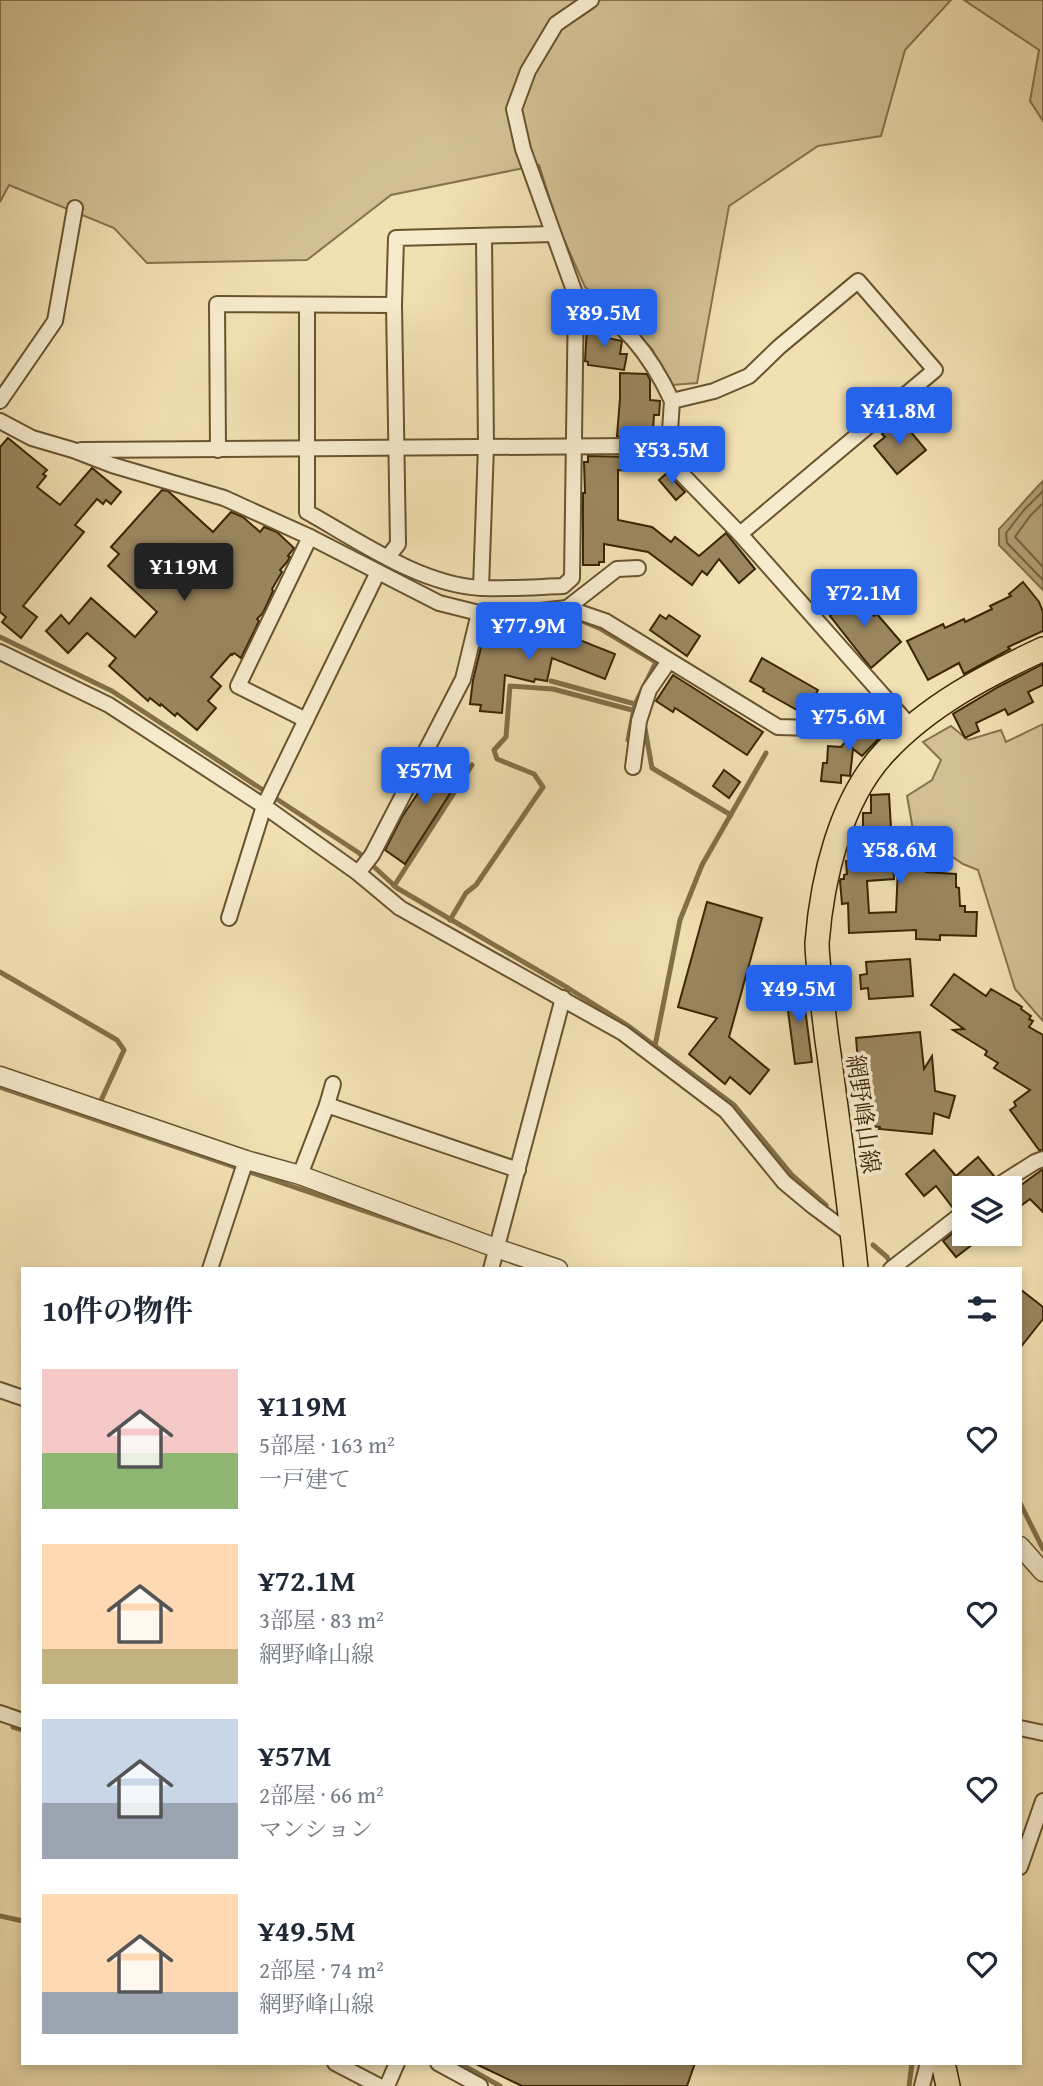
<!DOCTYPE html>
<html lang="ja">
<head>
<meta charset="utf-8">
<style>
  body { margin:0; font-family:"Gentium Book Plus","Noto Serif JP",serif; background:#f2f2f3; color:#1f2937; height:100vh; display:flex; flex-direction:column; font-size:26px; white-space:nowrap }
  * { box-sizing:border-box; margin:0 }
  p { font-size:23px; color:#747a83 }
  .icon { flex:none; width:38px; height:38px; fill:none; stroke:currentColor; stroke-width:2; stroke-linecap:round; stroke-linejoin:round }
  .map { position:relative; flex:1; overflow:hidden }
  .panel { position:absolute; left:21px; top:1267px; width:1001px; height:798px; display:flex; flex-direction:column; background:#fff; border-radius:0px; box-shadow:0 4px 10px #0003 }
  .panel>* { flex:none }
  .buttons { position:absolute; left:952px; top:1176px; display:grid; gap:14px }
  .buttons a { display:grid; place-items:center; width:70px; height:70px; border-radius:0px; background:#fff; box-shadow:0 4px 10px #0003; font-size:35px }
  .price { position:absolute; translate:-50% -60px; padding:0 16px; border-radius:7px; background:#2563eb; color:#fff; font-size:23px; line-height:46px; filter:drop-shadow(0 2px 4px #0008) }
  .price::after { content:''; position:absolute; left:50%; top:42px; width:21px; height:16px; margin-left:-10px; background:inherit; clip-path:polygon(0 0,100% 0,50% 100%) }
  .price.on { background:#222; color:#fff }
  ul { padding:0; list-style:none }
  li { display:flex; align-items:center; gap:21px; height:175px; padding:0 21px }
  li span { display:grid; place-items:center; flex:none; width:196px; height:140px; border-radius:0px; color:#555 }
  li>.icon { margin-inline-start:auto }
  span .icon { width:84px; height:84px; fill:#fffc; stroke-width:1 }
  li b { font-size:30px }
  h2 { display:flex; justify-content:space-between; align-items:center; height:84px; padding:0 21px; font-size:30px }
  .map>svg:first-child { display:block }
</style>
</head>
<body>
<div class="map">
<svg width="1043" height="2086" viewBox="0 0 1043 2086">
  <rect width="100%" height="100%" fill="#f1e0b2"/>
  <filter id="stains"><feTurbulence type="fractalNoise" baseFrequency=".00286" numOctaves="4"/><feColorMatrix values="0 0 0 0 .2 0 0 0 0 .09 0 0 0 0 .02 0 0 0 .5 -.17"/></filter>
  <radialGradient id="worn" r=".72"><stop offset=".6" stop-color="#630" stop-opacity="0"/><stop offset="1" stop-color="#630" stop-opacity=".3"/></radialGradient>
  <g fill="#d2c094" stroke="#87724c" stroke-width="2">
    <polygon points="0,0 951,0 905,50 881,136 818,146 729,206 697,383 672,385 652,349 624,319 585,287 559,228 539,165 391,195 307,260 147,263 114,228 9,185 0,202"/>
    <polygon points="964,0 1043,0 1043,121 1030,101 1039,50"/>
    <polygon points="1043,724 1043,1021 1015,989 978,870 963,864 913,830 907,796 932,780 941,760 923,742 951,726 968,740 1001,730 1006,742"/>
  </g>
  <path fill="#b3a076" stroke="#836f48" stroke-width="2" d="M1043,481V590L999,545V529C1014,514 1027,497 1043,481Z"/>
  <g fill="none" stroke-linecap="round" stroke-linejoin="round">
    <g stroke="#78623c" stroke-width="2">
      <polyline points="1043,491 1024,510 1006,533 1007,543 1043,580"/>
      <polyline points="1043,503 1030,516 1015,537 1043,567"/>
    </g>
    <g stroke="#836f48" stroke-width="5">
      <polyline points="578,619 601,629 656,662 635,704 628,740"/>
      <polyline points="0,637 112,691 359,853 397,888 568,988 627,1025 734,1105 792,1175 826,1205"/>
      <polyline points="551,681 635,704"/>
      <polyline points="644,723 652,768 731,815"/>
      <polyline points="394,886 472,765"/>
      <polyline points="450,920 466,893 476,885 543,787 534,774 497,759 494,750 506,737 510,686 553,689 632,710"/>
      <polyline points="0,972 117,1040 124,1050 98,1107"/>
      <polyline points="655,1046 680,920 702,865 766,753"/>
      <polyline points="0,1087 441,1237"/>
      <polyline points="873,1245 887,1257 891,1265"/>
      <polyline points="1020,1503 1043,1549"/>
      <polyline points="13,1727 23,1730"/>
      <polyline points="0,1916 23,1921"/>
      <polyline points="459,2063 500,2086"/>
      <polyline points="909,2086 912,2063"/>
    </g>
  </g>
  <g fill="#9a865e" stroke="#3c2503" stroke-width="2">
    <polygon points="600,322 613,332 608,338 622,341 620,354 627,354 624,370 588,365 588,362 585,361 587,328 594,329"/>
    <polygon points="620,373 647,374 650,380 650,400 660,401 659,415 654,415 653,430 633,429 632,437 617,436 620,398"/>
    <polygon points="900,419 926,450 897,474 874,446 885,437 882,434"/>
    <polygon points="8,438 47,470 43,474 46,476 37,487 60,505 92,468 121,492 111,504 106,500 103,504 97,499 75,525 84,532 23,606 37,617 21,638 2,622 6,617 0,612 0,447"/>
    <polygon points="588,456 631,457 631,471 618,470 618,520 652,527 671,542 675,537 699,556 726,533 755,569 739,583 719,559 707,575 702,571 692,585 648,552 604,544 604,562 599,562 599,565 583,565 583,493 585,493 584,462 588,462"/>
    <polygon points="667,473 685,492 676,500 659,480"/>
    <polygon points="162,490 168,491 213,532 231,512 243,517 260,532 264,527 277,532 294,548 288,556 290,557 287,562 280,570 282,572 272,589 273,591 263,613 257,619 259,621 241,658 234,653 232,655 231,654 211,677 221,686 208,701 216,708 197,730 177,713 175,716 161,704 160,706 150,698 148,701 109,666 116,658 87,633 68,653 46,631 61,615 69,624 91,598 135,637 157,612 108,566 119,554 111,547"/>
    <polygon points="1023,582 1039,602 1043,612 1043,631 1008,647 1010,649 964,674 959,663 928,680 907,641 943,624 945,628 964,619 965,622 992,609 990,606 1011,596 1009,594"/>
    <polygon points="850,589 874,616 877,614 901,642 871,668 830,616 840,608 835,602"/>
    <polygon points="660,615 666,619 669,615 700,636 687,656 650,630"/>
    <polygon points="486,627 537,641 539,629 572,637 615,654 605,679 552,658 547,681 535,679 534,682 505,675 502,713 480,711 481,705 470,704 473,680"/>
    <polygon points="762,658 818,690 804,714 763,691 764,689 750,681"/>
    <polygon points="1043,664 1043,685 1028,692 1033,702 1008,715 1005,709 976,723 979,731 965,738 953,714 998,687"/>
    <polygon points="673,675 763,732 747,755 675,708 673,712 656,701"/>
    <polygon points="876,726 884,733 862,756 853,749 850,776 841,775 841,783 821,781 823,763 827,763 828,746 841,747 857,728"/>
    <polygon points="439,752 465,770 405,864 385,850 402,817 430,775 426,772"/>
    <polygon points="724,770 740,782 729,798 713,786"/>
    <polygon points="889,794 894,879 867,881 869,913 896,912 898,868 926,869 926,872 956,874 956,887 959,888 960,906 965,906 965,912 977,912 976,936 940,935 940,940 916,939 916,930 849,933 848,903 842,904 840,881 841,879 844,879 844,875 847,874 846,861 848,861 848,851 851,851 851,843 854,840 856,828 863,828 863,813 871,813 871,795"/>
    <polygon points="707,902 762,918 729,1037 769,1070 750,1094 730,1077 725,1084 689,1054 717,1018 678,1007"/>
    <polygon points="910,959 913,996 869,999 868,988 861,989 860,975 867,974 866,962"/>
    <polygon points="954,974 986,996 991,989 1022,1007 1021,1009 1031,1016 1029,1019 1033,1021 1029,1027 1043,1035 1043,1150 1039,1150 1010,1110 1016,1106 1014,1102 1030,1090 994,1068 998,1063 985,1055 987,1051 953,1030 964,1029 931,1005"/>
    <polygon points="802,985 812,1062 795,1064 785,988"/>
    <polygon points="920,1032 924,1069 932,1056 935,1091 955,1096 949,1118 934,1113 932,1134 879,1129 880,1127 870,1126 871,1116 857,1115 860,1088 856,1038"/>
    <polygon points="934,1150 956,1176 978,1157 994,1176 986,1183 984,1188 964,1188 964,1203 953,1208 936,1186 924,1196 906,1174"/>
    <polygon points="1043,1169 1043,1212 1030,1199 1018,1208 1010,1199 1010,1193"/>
    <polygon points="964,1224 964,1234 986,1234 956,1257 943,1241"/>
    <polygon points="1020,1289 1043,1307 1043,1319 1020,1348"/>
    <polygon points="474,2063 695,2063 687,2086 522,2086"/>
  </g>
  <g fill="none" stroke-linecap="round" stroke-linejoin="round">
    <defs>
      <g id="minor">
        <path d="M576,296C623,319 650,354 672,401"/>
        <path d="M307,305V512C359,541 422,586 483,588C509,589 536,587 563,586L572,578L576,296L523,149L514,109L528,71L556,24L591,0"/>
        <polyline points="0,401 55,321 75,208"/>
        <polyline points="0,421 32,438 73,450 112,465 224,498 310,537 439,603 479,613 522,613 567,608 605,621 778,727 812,728 855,718 898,715"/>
        <polyline points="81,450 629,446 668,460 740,534 903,718"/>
        <polyline points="218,450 217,304 394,305"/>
        <polyline points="668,460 672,401 714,391 749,376 779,347 858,281 935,370 740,534"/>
        <polyline points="388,557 398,544 394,305 396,238 553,234"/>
        <polyline points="481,588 486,446 484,237"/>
        <polyline points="567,608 617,569 638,568"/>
        <polyline points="0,652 109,705 264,806 358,873 400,908 623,1033 726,1111 784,1182 814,1207 853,1236"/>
        <polyline points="306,720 238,686 310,537"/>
        <polyline points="633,767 639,721 649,690 669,661"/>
        <polyline points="358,873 372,855 463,679 479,613"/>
        <polyline points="229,918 264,806 378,572"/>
        <polyline points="327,1105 518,1170"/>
        <polyline points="300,1175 327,1105 333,1084"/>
        <polyline points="994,1188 1035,1162 1043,1159"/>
        <polyline points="210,1269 246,1160"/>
        <polyline points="491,1269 563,998"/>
        <polyline points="891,1269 964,1212"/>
        <polyline points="0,1390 23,1398"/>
        <polyline points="0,1713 23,1721"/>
        <polyline points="1020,1728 1043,1733"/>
        <polyline points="1020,1867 1043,1801"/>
        <polyline points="335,2063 379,2086"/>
        <polyline points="438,2063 480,2086"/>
        <polyline points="387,2086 397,2063"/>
        <polyline points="922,2086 928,2063"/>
      </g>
      <g id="tertiary">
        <polyline points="0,1076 246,1160 300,1175 496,1248 558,1269"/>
        <polyline points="1020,1546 1043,1572"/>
      </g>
      <g id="primary">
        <path d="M856,1269C849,1197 838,1125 829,1054C825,1029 823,1005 820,980C819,968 817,955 817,943C822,879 840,800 885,752C929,705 985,676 1043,649"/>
        <polyline points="943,2063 948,2086"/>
      </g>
    </defs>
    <use href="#minor" stroke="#69542f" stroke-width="18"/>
    <use href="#tertiary" stroke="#69542f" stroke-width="21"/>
    <use href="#primary" stroke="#3c2503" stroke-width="26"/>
    <use href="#minor" stroke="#f6ebcd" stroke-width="14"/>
    <use href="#tertiary" stroke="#f6ebcd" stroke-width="18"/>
    <use href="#primary" stroke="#f1e0b2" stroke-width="23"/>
  </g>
  <g text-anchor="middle" stroke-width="7" stroke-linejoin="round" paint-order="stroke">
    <g font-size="24" fill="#3c2503" stroke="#f6ebcd">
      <text transform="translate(863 1114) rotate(82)" y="8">網野峰山線</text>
    </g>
  </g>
  <rect width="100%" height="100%" filter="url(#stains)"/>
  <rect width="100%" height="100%" fill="url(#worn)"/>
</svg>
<div class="buttons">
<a><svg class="icon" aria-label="layers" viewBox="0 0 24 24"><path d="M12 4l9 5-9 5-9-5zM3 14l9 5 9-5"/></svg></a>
</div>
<b class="price" style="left:604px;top:349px">¥89.5M</b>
<b class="price" style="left:899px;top:447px">¥41.8M</b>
<b class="price" style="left:672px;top:486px">¥53.5M</b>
<b class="price on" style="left:184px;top:603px">¥119M</b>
<b class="price" style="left:864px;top:629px">¥72.1M</b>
<b class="price" style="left:529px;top:662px">¥77.9M</b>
<b class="price" style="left:849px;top:753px">¥75.6M</b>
<b class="price" style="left:425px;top:807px">¥57M</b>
<b class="price" style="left:900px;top:886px">¥58.6M</b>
<b class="price" style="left:799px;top:1025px">¥49.5M</b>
<section class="panel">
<h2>10件の物件<svg class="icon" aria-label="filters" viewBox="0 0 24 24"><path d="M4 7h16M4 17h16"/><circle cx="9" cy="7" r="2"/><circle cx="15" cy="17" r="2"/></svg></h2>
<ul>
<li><span style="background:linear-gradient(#f6c9c9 60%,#8fb573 0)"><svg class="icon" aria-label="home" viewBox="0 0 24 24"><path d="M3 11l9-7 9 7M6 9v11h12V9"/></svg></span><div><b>¥119M</b><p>5部屋 · 163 m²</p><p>一戸建て</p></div><svg class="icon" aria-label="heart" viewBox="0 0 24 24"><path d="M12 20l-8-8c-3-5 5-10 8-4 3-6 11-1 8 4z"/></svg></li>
<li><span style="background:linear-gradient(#ffd9b3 75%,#c2b280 0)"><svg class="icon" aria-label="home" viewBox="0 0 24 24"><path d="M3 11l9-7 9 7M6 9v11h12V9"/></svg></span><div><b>¥72.1M</b><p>3部屋 · 83 m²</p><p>網野峰山線</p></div><svg class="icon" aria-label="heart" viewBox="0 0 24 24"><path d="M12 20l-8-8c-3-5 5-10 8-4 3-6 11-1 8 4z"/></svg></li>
<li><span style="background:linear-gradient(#c9d6e8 60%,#9aa5b1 0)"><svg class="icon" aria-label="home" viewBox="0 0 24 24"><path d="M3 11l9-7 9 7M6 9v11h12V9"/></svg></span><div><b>¥57M</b><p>2部屋 · 66 m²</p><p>マンション</p></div><svg class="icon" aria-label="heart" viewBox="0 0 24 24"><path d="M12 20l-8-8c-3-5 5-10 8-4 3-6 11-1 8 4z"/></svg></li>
<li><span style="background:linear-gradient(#ffd9b3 70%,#9aa5b1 0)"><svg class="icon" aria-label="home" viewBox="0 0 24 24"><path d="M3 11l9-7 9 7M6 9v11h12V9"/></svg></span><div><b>¥49.5M</b><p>2部屋 · 74 m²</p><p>網野峰山線</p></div><svg class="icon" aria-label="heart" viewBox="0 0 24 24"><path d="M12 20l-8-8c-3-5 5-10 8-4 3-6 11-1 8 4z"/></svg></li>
</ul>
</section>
</div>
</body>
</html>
